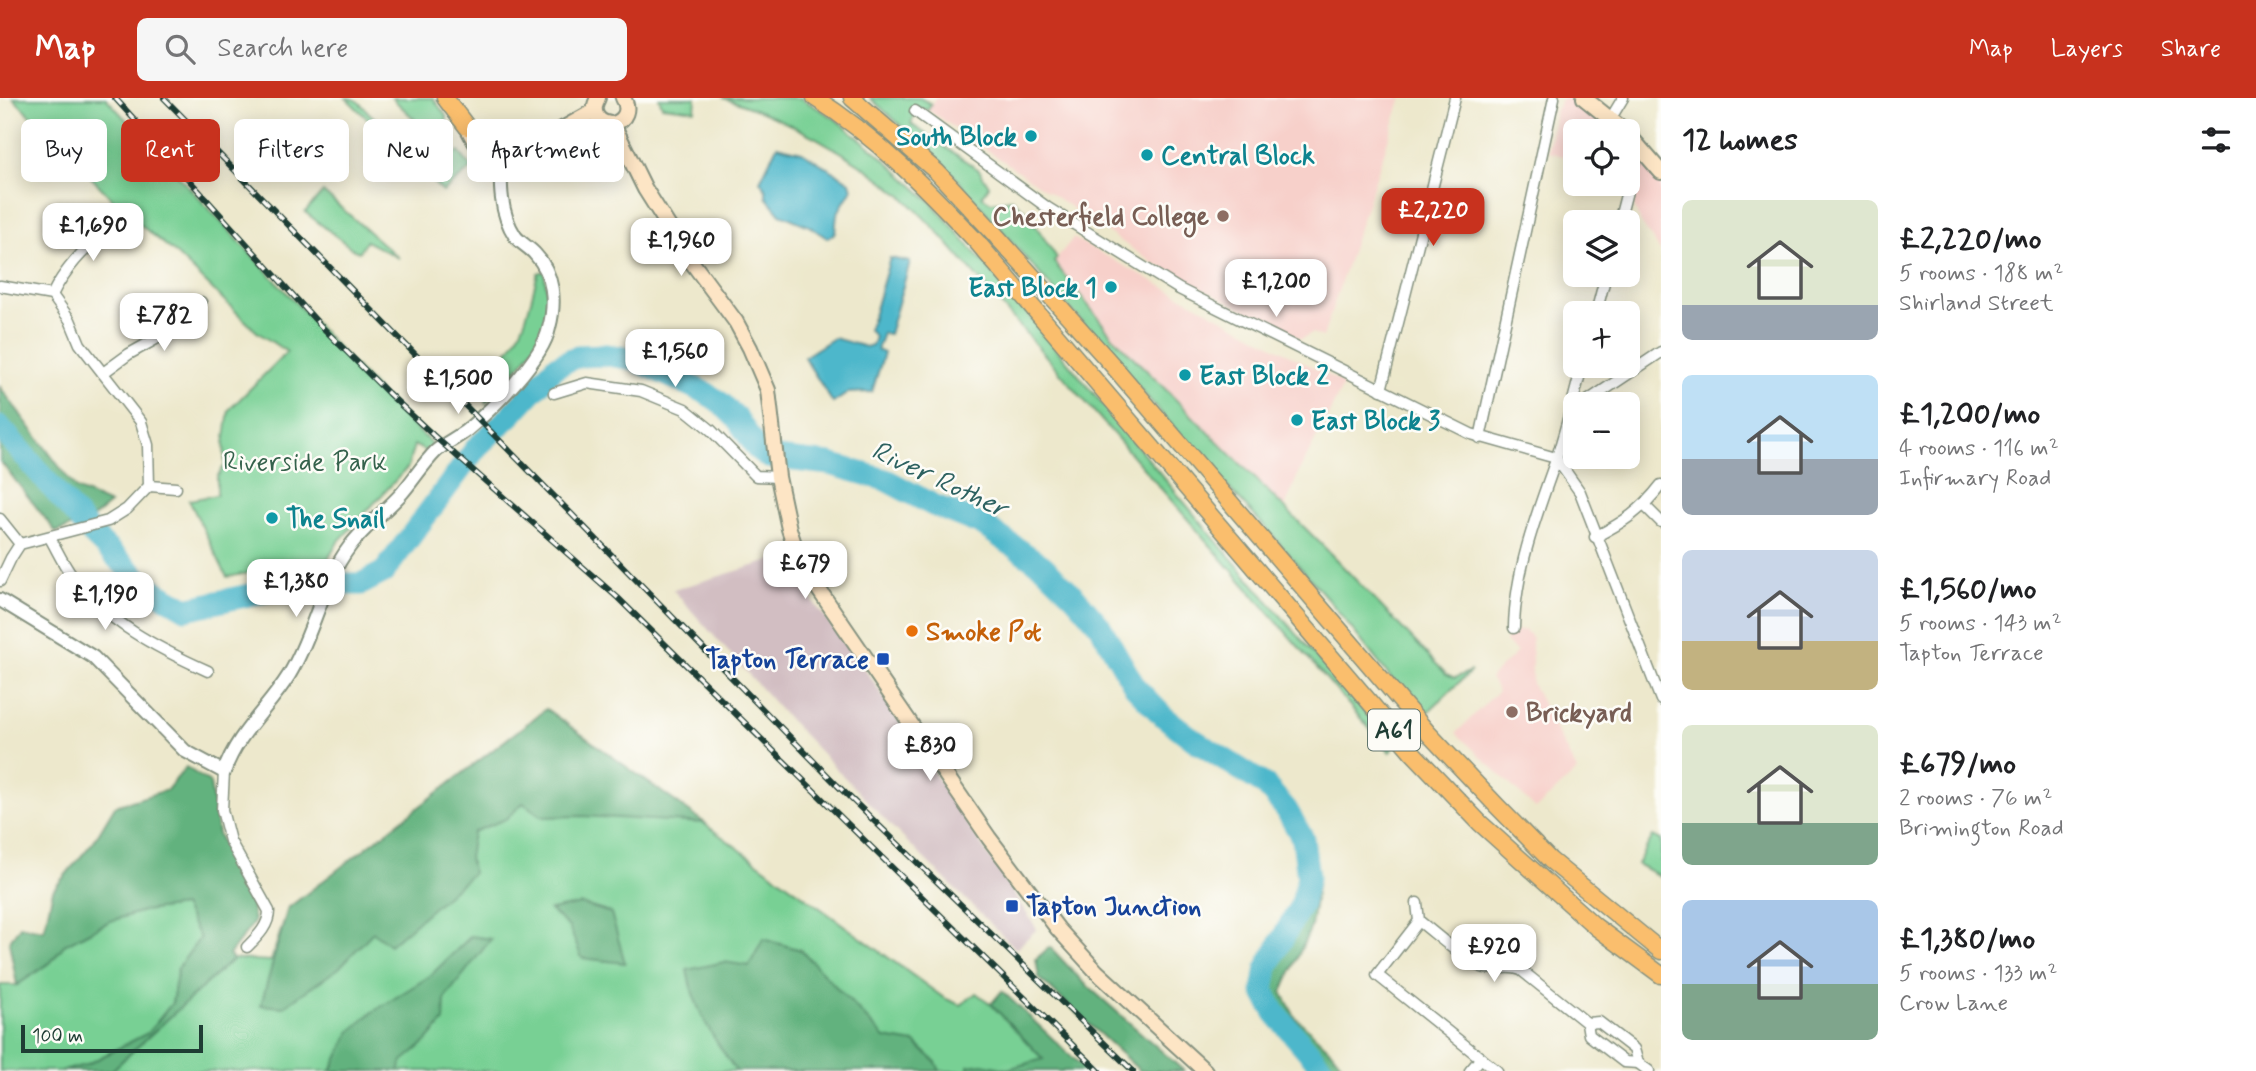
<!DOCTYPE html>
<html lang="en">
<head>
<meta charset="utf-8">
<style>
  body { margin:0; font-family:Mynerve,sans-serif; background:#f6f6f6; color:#202124; height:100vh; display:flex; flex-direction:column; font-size:26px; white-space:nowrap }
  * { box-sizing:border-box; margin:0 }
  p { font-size:23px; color:#757577 }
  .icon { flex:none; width:38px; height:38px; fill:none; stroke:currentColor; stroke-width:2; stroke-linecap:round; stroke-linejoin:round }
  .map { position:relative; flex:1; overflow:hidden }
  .side { display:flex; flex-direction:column; background:#fff; width:595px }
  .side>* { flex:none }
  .banner { position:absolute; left:21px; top:21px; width:665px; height:63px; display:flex; gap:14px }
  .tools { position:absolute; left:1563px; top:21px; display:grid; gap:14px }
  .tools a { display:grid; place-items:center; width:77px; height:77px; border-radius:10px; background:#fff; box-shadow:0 4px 18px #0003; font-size:35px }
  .scale { position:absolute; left:21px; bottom:18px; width:182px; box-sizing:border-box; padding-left:7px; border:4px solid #1f3d34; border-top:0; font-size:19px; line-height:24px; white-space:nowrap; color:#1f3d34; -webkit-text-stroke:5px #fdfcf7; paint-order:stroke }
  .price { position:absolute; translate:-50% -60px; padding:0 16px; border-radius:14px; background:#fff; color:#222; font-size:23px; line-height:46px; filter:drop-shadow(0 2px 4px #0008) }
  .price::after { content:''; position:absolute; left:50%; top:42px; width:21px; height:16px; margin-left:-10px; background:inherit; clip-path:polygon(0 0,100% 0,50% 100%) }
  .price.current { background:#c8321e; color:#fff }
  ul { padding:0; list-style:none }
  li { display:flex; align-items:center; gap:21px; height:175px; padding:0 21px }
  li span { display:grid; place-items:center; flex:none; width:196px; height:140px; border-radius:10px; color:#555 }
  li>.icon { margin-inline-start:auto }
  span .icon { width:84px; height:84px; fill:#fffc; stroke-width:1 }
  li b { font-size:30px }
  h2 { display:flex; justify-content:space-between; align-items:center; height:84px; padding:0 21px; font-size:30px }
  .pill { padding:0 24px; border-radius:10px; background:#fff; box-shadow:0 4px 18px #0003; font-size:24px; line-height:63px }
  .pill.current { background:#c8321e; color:#fff }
  header { display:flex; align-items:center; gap:42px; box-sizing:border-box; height:98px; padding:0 35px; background:#c8321e; color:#fff }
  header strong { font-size:33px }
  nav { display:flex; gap:38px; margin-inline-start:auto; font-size:24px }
  .search { width:490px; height:63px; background:#f6f6f6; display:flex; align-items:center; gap:18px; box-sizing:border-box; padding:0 24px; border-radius:10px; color:#757577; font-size:26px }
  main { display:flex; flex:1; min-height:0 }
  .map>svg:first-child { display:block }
</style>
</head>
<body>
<header>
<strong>Map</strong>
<div class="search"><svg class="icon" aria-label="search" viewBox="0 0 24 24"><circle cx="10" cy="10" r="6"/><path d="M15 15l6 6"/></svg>Search here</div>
<nav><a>Map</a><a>Layers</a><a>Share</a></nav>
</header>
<main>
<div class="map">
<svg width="1661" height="973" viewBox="0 0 1661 973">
  <rect width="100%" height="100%" fill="#fdfcf7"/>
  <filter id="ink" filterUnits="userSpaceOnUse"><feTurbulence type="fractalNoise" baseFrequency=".0143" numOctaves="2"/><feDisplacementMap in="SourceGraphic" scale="14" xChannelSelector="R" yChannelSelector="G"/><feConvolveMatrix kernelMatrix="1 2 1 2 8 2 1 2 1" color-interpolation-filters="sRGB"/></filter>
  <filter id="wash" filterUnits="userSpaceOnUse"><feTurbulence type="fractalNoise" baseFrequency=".00686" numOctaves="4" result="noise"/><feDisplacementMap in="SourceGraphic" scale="28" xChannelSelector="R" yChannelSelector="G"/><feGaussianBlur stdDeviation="1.57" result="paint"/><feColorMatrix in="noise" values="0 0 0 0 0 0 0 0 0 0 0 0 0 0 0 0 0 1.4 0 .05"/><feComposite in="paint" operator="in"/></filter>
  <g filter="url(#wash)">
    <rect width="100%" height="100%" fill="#ede8cc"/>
    <g fill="#f7d0ca">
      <polygon points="935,0 1402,0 1323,239 1312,235 1301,241 1153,165 928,12"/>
      <polygon points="1562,0 1577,0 1617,33 1575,33 1575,61 1548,54 1555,14"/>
      <polygon points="1628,43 1661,79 1661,154 1641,125 1625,86 1628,86"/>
      <polygon points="1073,140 1344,286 1299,374 1285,410 1114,240 1054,164"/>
      <polygon points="1525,532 1532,540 1532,586 1577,673 1536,711 1456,635 1498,593 1490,580 1517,554 1505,544 1510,534"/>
    </g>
    <polygon fill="#d2bec2" points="780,460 871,580 1037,831 1016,851 891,728 782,614 673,492"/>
    <g fill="#78d094" stroke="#4c8664" stroke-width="2">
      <polygon points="13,0 106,0 389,305 434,348 427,354 414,347 408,369 338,444 328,461 227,479 189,402 217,397 217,379 225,367 224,346 229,312 287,254 257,234 174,154 128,117"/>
      <path d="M346,0C357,0 362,7 369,15C388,33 411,46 434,60L459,54L472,70L443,94Z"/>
      <polygon points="392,0 433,0 446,18 450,38 427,33"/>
      <polygon points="659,0 696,0 695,12 662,8"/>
      <path d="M723,0H800L834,20L879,56L931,104L1025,213L1223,451L1394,648L1390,654L937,133C926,122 915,110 903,99C853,56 786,20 723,0Z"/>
      <polygon points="870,0 920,0 931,6 928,12 917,10 911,26 979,72 989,88 982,98 991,104 1012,101 1026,113 1057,160 1054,164 1114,240 1326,451 1446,576 1455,580 1471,573 1429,613 1418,614 1328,501 1266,430 1196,355 943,65"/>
      <polygon points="323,94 399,160 366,143 359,154 354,152 305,114"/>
      <path d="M544,173C546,187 549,202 547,216C542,251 508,280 486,305L485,302L507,276L510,266L503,259C528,229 528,211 538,175Z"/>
      <polygon points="546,611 944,900 961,907 976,895 991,906 1054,973 111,973 233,861 271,863 288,810 405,726"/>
      <polygon points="1653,738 1661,742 1661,779 1637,766"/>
      <polygon points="183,808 200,840 178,870 172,905 148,935 86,967 61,973 0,973 0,887 17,887 51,864 64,847 110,823 143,813"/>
    </g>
    <g fill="#62b27e" stroke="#407859" stroke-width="2">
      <polygon points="0,289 76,391 110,406 90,422 56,434 0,363"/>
      <polygon points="546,611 705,725 581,718 543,719 523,705 506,721 473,734 469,760 473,775 390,847 373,834 339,870 283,909 261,907 288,810"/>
      <polygon points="186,669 210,685 218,736 251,804 254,824 229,857 233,861 111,973 61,973 86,967 148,935 172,905 178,870 200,840 183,808 143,813 110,823 64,847 51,864 17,887 9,844 20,828 44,832 53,792 94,743 115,708 167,692"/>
      <path d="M1314,778L1318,781L1311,829L1282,894L1295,919L1332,954L1347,973H1332L1280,911L1269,892C1281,852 1303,817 1314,778Z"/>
      <polygon points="581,806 611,815 625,865 582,860 569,829 550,812"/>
      <polygon points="471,838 491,841 445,900 444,923 427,943 403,963 399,973 331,973 350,934 371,915 430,878"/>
      <path d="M763,841L801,852L885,940L915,945L936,964L940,973H736C714,941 694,912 687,872L724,864L749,868Z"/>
      <polygon points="1050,849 1082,883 1184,973 1140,973 1039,880 1036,861"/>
      <polygon points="1002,893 1087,973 968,973 968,968 983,966 1007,971 1043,961 991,906"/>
    </g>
    <g fill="#4db7cb" stroke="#367a80" stroke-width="2">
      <polygon points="777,48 802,54 850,84 852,91 837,116 835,135 827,140 809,128 780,116 766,99 766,91 760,83"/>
      <polygon points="890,160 910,164 889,236 883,235 877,252 884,255 872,294 848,295 833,305 804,259 834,240 866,249 872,247 875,239 869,232"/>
    </g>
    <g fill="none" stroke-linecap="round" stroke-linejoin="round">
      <polyline stroke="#4db7cb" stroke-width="23" points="0,329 92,436 145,487 186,511 299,486 361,486 384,474 477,349 511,317 555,269 578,258 607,257 633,261 706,295 721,305 738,322 757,351 768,359 830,366 886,382 933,407 981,426 1043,468 1075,499 1100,528 1135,589 1163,618 1194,642 1265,687 1286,711 1303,741 1308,779 1302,805 1267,869 1263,893 1275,915 1325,973"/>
    </g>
  </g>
  <g filter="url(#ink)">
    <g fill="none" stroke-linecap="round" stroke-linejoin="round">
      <defs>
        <g id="minor">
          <polyline points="915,13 1048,110 1179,191 1471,336 1556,360"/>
          <polyline points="1611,20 1623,0"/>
          <polyline points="1619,124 1639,47"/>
          <polyline points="0,188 52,197 70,222 80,246 141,324 148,347 149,388 127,411 108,423 20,446 11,460 0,483"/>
          <path d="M52,197C67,166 92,145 116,121"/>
          <polyline points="1596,215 1606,177"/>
          <polyline points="182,223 195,236"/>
          <polyline points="103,275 129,256 174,231 201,204"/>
          <polyline points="1381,292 1455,0"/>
          <polyline points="554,295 587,285 641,293 685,311 711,332 756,378 778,379"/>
          <polyline points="1583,306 1661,254"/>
          <polyline points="1480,340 1554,0"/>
          <polyline points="1556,360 1580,394 1661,602"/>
          <polyline points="149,388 176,390"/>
          <polyline points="1645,408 1661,424"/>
          <polyline points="0,421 20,446"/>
          <path d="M1595,439C1624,424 1641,413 1661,387"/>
          <path d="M50,440C57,452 63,466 72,478C106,524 157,550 208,573"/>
          <path d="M1514,530C1515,473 1537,415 1556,362C1566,331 1574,299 1582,268"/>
          <path d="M224,674L222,712L230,743L269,813C269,828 257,839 247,849"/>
          <polyline points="1417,805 1419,823 1377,877 1497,973"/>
          <path d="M1419,823C1435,835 1465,863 1482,869C1495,874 1507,866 1521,872L1587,925L1589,937L1624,964L1638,965"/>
          <polyline points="1587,925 1599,924 1634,951 1638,965 1649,973"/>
          <polyline points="1470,973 1481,960"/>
        </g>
        <path id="tertiary" d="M0,502L93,559L185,653L224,674C237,635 268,611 289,577C314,536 321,486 350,448C365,428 386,413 402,395C414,381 423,366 436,353C445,345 457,340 467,332C491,312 543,261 549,230C556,204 554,176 535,156C529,149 520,145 515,138C500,115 500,88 501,61"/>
        <g id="secondary">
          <path d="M598,0C590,14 598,26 613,26C626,22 630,11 623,0"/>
          <polyline points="1584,0 1625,33"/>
          <polyline points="613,26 645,91 688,159 736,224 750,250 768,292 778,379 789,431 794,446 817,489 989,740 1058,831 1097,874 1205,973"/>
          <path d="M467,29C479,52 485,65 514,58L594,13"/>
          <polyline points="1628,36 1661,74"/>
        </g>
        <g id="trunk">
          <polyline points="445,0 467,29"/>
          <path d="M815,0C877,39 927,91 977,144L1413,655L1480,725L1596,829L1661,877"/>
          <polyline points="852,0 937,74 991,132 1115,270 1428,635 1497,708 1550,762 1661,853"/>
        </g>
      </defs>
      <use href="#minor" stroke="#869280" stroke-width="13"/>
      <use href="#tertiary" stroke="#869280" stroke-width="16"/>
      <use href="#secondary" stroke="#869280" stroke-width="18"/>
      <use href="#trunk" stroke="#869280" stroke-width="19"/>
      <use href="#minor" stroke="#fff" stroke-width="10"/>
      <use href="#tertiary" stroke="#fff" stroke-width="12"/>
      <use href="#secondary" stroke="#fde5c5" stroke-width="14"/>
      <use href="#trunk" stroke="#fabe6d" stroke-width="16"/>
      <defs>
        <g id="rail">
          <polyline points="115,0 320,227 388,295 433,337 618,500 1099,973"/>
          <polyline points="164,0 837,687 1133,973"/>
        </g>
      </defs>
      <use href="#rail" stroke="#1f3d34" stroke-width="6"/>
      <use href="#rail" stroke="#fdfcf7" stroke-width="3.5" stroke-dasharray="10" stroke-linecap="butt"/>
    </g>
  </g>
  <g fill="#0f9aa8" stroke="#fdfcf7" stroke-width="2.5">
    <circle cx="1031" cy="38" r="7"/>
    <circle cx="1147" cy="57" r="7"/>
    <circle cx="1111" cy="189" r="7"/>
    <circle cx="1185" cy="277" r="7"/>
    <circle cx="1297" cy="322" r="7"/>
    <circle cx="272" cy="420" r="7"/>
  </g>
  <g fill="#8d6e63" stroke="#fdfcf7" stroke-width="2.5">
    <circle cx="1223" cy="118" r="7"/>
    <circle cx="1512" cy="614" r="7"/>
  </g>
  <circle fill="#e8710a" stroke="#fdfcf7" stroke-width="2.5" cx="912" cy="533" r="7"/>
  <g fill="#1a4fb4" stroke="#fdfcf7" stroke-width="2.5">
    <rect x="876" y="554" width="14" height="14" rx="3.5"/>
    <rect x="1005" y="801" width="14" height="14" rx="3.5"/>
  </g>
  <g text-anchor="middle" stroke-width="5" stroke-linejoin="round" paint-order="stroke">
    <rect fill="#fdfcf7" stroke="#62766e" stroke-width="2" x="1368" y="611.5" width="52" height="41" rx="5"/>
    <g font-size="24" font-weight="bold" fill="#1f3d34">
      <text x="1394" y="640">A61</text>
    </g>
    <g font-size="26" font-weight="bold" fill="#0d838f" stroke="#fdfcf7" text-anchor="start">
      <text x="1017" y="47" text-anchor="end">South Block</text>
      <text x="1161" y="66">Central Block</text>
      <text x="1097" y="198" text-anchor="end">East Block 1</text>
      <text x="1199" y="286">East Block 2</text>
      <text x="1311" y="331">East Block 3</text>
      <text x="286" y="429">The Snail</text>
    </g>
    <g font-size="26" font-weight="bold" fill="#785e54" stroke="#fdfcf7" text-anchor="end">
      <text x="1209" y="127">Chesterfield College</text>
      <text x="1526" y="623" text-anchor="start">Brickyard</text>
    </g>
    <g font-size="26" fill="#35624c" stroke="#fdfcf7">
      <text x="305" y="372">Riverside Park</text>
    </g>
    <g font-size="26" font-weight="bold" fill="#c56008" stroke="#fdfcf7" text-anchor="start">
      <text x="926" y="542">Smoke Pot</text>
    </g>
    <g font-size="26" font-weight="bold" fill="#164399" stroke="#fdfcf7" text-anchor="end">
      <text x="869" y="570">Tapton Terrace</text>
      <text x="1026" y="817" text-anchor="start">Tapton Junction</text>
    </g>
    <g font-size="28" font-style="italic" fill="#2d6261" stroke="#fdfcf7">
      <text transform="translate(940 380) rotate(25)" y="10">River Rother</text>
    </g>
  </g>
</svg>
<div class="tools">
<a><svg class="icon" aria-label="locate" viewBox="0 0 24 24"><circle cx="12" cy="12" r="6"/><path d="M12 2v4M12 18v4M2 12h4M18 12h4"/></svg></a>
<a><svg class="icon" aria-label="layers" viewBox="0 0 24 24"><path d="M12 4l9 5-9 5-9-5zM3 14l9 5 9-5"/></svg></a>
<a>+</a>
<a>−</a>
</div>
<div class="scale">100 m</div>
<b class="price current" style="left:1433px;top:150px">£2,220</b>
<b class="price" style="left:93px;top:165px">£1,690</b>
<b class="price" style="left:681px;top:180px">£1,960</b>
<b class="price" style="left:1276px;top:221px">£1,200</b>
<b class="price" style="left:164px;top:255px">£782</b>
<b class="price" style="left:675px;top:291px">£1,560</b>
<b class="price" style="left:458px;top:318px">£1,500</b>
<b class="price" style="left:805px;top:503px">£679</b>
<b class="price" style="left:296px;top:521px">£1,380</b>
<b class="price" style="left:105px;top:534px">£1,190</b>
<b class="price" style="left:930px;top:685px">£830</b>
<b class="price" style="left:1494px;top:886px">£920</b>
<div class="banner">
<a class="pill">Buy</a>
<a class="pill current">Rent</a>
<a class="pill">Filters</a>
<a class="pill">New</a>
<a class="pill">Apartment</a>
</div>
</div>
<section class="side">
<h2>12 homes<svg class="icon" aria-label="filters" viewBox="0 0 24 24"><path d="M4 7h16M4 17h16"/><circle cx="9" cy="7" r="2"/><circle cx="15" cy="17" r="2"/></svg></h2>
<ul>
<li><span style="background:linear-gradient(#dfe7d0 75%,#9aa5b1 0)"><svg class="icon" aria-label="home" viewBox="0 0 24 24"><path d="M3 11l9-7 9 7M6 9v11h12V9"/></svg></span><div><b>£2,220/mo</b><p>5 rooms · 188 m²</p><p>Shirland Street</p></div></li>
<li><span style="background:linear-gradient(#bfe0f5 60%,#9aa5b1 0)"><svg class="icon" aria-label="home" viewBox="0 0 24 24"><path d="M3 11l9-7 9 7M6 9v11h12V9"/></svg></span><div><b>£1,200/mo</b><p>4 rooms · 116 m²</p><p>Infirmary Road</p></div></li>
<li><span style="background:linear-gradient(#c9d6e8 65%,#c2b280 0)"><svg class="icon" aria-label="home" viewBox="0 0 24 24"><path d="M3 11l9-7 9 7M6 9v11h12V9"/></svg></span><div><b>£1,560/mo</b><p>5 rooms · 143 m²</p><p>Tapton Terrace</p></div></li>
<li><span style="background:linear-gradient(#dfe7d0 70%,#7fa58c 0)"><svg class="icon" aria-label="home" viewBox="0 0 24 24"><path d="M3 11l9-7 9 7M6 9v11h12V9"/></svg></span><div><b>£679/mo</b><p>2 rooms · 76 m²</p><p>Brimington Road</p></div></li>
<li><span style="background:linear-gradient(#a9c7e8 60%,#7fa58c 0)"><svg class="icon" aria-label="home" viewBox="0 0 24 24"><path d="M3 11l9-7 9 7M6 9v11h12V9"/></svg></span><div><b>£1,380/mo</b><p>5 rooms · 133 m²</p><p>Crow Lane</p></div></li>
</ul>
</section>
</main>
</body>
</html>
